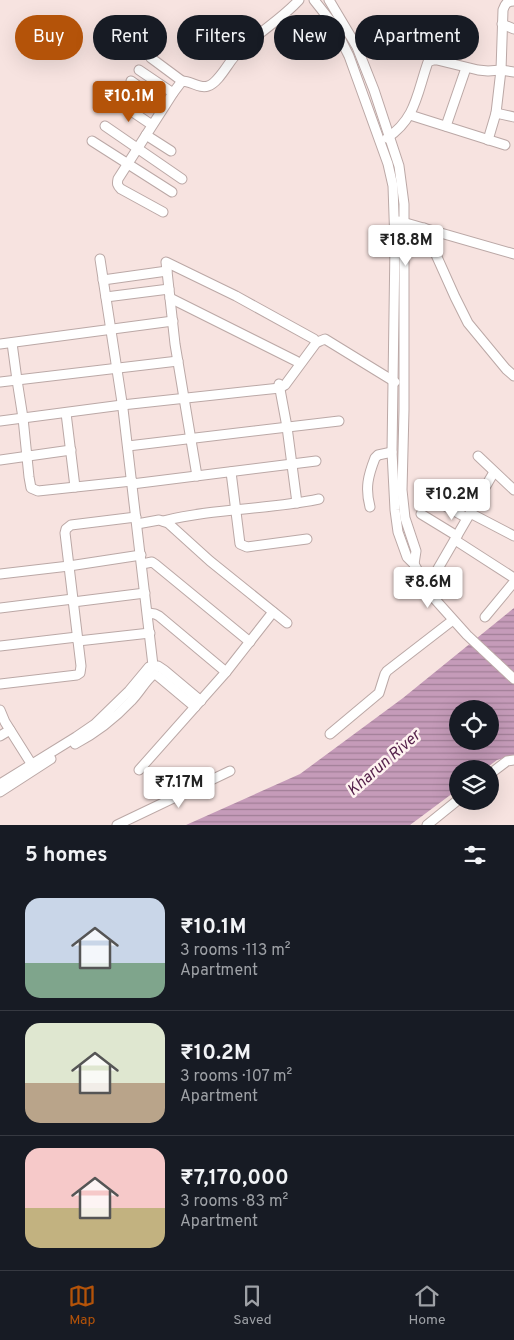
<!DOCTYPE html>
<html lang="en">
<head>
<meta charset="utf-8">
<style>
  body { margin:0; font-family:Overpass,sans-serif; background:#242831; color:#f1f3f6; height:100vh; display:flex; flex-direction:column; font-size:19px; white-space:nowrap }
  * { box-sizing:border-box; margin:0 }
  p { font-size:16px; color:#9ea1a6 }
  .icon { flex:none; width:28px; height:28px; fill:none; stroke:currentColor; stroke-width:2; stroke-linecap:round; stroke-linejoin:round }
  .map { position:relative; height:825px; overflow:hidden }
  .drawer { display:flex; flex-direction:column; background:#171b24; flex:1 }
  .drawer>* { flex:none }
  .guide { position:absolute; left:15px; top:15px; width:485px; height:45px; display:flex; gap:10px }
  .tools { position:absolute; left:449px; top:700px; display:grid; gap:10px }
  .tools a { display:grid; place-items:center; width:50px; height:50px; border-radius:50%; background:#171b24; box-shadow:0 5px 20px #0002; font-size:25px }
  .price { position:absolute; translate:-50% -42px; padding:0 11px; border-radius:5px; background:#fff; color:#222; font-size:16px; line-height:32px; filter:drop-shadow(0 1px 2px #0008) }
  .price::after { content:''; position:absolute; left:50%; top:30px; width:15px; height:11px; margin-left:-8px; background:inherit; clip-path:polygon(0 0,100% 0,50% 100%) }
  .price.selected { background:#b45309; color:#fff }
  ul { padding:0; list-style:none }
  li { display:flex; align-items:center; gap:15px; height:125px; padding:0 25px }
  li+li { border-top:1px solid #363941 }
  li span { display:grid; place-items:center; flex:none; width:140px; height:100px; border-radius:15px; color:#555 }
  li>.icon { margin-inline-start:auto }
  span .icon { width:60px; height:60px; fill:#fffc; stroke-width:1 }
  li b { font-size:21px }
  h2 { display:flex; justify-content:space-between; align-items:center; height:60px; padding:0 25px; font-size:21px }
  .pill { padding:0 18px; border-radius:22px; background:#171b24; box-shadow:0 5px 20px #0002; font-size:18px; line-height:45px }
  .pill.selected { background:#b45309; color:#fff }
  .tab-bar { display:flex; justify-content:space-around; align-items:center; height:70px; border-top:1px solid #363941; background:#171b24; font-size:14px; color:#9ea1a6 }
  .tab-bar a { display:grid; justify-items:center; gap:2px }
  .tab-bar .selected { color:#b45309 }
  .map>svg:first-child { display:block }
</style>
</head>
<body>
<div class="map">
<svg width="514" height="825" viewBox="0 0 514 825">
  <defs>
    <pattern id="water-rules" width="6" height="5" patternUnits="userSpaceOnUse" patternTransform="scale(1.25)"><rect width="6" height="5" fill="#c59bb9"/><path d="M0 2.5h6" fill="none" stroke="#a17f97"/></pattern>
  </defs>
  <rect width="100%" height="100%" fill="#f7e3e0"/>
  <path fill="url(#water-rules)" fill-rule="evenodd" d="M514,608V755L497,760L485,769H458L457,790L410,825H186L300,774L403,698ZM458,709H490V741H458Z"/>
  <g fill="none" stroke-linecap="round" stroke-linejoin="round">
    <defs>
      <g id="minor">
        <polyline points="314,0 333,24 349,56 388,164 393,186 395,244 392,452 395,510 398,532 407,557 414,564 432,596 467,635 514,679"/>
        <polyline points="329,0 357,47 374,90 399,166 404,204 404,410 402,490 405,518 416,551 414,564"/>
        <polyline points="502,24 514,29"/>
        <polyline points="151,58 182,81"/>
        <polyline points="139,70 173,93"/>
        <polyline points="131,81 165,105"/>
        <polyline points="118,102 152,125"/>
        <polyline points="496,113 514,117"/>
        <polyline points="410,115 505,145"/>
        <polyline points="105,126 182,179"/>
        <polyline points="446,126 466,68"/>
        <polyline points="146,135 171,151"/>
        <path d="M387,138C416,119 417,93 428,62L433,60H437L478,70L488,71L501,70L514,72"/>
        <path d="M488,140L496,113L501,70L503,10C505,4 507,1 514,1"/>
        <polyline points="92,141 172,192"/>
        <path d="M163,212L121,189C117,185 117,184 118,179L173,93L182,81C191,81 200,89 208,86C218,83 227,65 234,57C253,35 279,22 299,0"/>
        <polyline points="399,221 514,254"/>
        <polyline points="424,228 455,297 468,323 506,369 514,376"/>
        <polyline points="100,259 123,409 154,674"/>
        <polyline points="103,280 167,271"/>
        <polyline points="106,297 169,289"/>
        <polyline points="170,298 296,361"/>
        <polyline points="12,343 17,380 23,418 29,477 31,488 38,491 132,481"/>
        <polyline points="0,344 173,321"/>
        <polyline points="0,382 178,361"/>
        <polyline points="279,384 287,427 297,503"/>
        <polyline points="66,413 75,487"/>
        <polyline points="0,421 122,405 280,388 285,385 316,343 320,341 325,339 395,382"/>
        <polyline points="128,446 339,421"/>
        <polyline points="478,456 514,490"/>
        <polyline points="0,460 71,450"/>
        <polyline points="231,472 240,544 247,547 307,539"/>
        <polyline points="197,476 175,344 166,262 236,296 314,339"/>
        <polyline points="132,484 316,461"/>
        <polyline points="429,497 467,518"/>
        <path d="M370,507C365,488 368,476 375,458L378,455L392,452"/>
        <polyline points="470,513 514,536"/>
        <polyline points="421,514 457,536"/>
        <path d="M163,521C215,508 268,510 319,499"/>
        <polyline points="137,524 159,520 168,523 210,561 287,623"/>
        <polyline points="455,540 514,578"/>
        <polyline points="142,564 152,562 155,564 250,642"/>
        <polyline points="0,574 69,566 141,555"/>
        <polyline points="424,582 436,572 494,472"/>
        <polyline points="73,602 145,593"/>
        <polyline points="0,608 73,599"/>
        <polyline points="148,613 155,614 159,616 226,672"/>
        <polyline points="485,617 514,582"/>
        <polyline points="78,641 150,633"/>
        <polyline points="0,646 77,637"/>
        <polyline points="0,684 77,675 80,673 81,666 65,533 66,529 71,525 136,517"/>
        <polyline points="0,710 5,722 34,768"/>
        <polyline points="330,734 379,693 385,674 387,671 453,620"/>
        <polyline points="0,736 10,730"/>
        <path d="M75,744C96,733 115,718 131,701C140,692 145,681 154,674L158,676L195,707"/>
        <polyline points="139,770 226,672 273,612"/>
        <polyline points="490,774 507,761 514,760"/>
        <polyline points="0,784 76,737 95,724 129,691 149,667 158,666 164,670 201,701"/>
        <polyline points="0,792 51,759"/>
        <polyline points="117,825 230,771"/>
        <polyline points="427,825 458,800"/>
      </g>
    </defs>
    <use href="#minor" stroke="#bba8a6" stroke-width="11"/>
    <use href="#minor" stroke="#fff" stroke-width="9"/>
  </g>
  <g text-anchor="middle" stroke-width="5" stroke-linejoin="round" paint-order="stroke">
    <g font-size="16" font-style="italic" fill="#57234c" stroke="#fef2f0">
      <text transform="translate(383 762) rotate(-41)" y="6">Kharun River</text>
    </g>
  </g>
</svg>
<div class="tools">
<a><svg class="icon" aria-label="locate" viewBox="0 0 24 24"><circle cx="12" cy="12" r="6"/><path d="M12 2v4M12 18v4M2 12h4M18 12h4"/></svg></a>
<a><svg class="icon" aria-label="layers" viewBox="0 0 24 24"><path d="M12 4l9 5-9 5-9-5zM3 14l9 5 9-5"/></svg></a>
</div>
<b class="price selected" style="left:129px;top:123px">₹10.1M</b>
<b class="price" style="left:406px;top:267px">₹18.8M</b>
<b class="price" style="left:452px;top:521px">₹10.2M</b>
<b class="price" style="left:428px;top:609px">₹8.6M</b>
<b class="price" style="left:179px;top:809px">₹7.17M</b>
<div class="guide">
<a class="pill selected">Buy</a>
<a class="pill">Rent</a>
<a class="pill">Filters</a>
<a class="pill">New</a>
<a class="pill">Apartment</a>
</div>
</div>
<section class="drawer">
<h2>5 homes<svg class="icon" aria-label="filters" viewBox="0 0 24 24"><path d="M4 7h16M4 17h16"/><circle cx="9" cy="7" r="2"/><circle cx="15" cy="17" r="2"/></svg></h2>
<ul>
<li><span style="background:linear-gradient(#c9d6e8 65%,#7fa58c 0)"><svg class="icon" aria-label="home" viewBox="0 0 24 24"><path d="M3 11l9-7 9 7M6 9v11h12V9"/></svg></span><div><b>₹10.1M</b><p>3 rooms · 113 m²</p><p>Apartment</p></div></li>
<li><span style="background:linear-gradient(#dfe7d0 60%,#b9a48a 0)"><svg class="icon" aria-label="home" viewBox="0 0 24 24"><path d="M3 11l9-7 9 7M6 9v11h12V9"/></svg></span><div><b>₹10.2M</b><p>3 rooms · 107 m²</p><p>Apartment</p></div></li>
<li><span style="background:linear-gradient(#f6c9c9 60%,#c2b280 0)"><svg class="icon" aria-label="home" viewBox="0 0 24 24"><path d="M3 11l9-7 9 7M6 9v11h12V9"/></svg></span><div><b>₹7,170,000</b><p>3 rooms · 83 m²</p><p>Apartment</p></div></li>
</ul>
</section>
<nav class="tab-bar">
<a class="selected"><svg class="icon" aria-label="map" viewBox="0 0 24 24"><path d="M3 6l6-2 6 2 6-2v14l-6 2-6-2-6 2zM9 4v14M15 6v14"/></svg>Map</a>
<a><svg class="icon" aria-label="saved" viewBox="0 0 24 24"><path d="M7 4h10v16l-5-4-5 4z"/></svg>Saved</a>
<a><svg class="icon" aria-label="home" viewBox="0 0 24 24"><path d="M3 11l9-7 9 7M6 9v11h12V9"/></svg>Home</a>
</nav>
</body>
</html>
